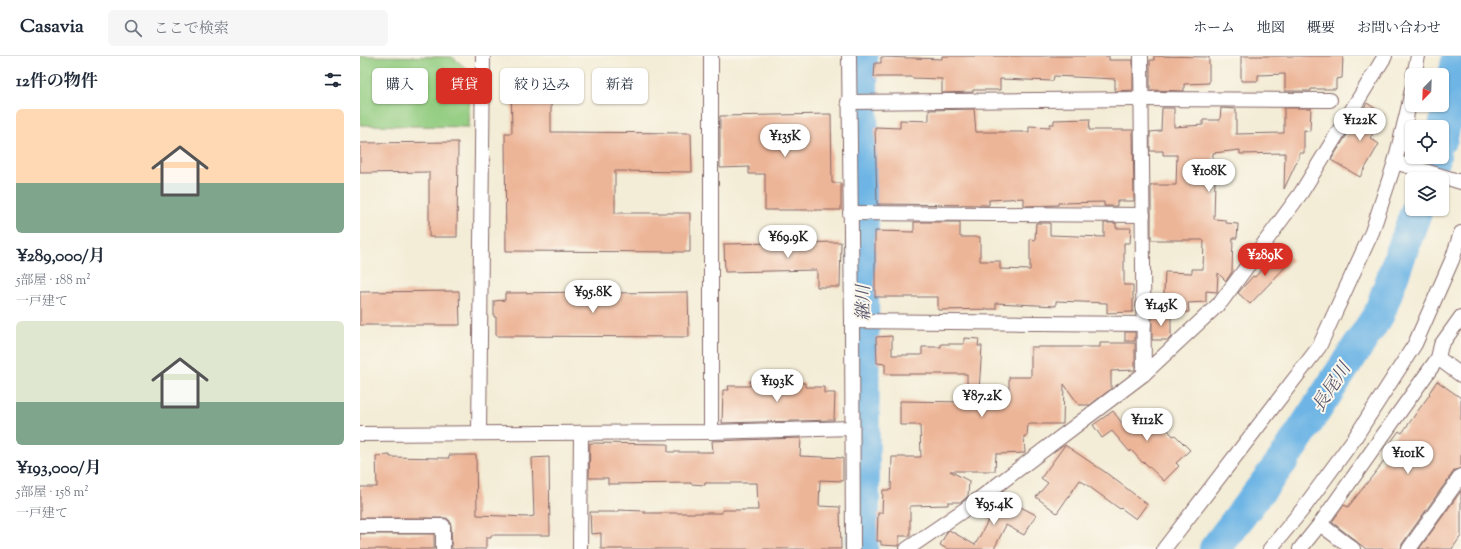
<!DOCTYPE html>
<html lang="ja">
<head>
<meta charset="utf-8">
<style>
  body { margin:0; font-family:"Sorts Mill Goudy","Noto Serif JP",serif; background:#f6f6f7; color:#1f2937; height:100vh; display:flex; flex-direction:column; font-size:15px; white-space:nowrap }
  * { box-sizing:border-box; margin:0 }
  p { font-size:13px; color:#747a83 }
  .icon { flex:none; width:22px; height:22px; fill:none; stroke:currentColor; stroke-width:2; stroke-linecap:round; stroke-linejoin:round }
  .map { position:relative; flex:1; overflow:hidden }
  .side { display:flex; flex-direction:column; background:#fff; width:360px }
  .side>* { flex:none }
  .guide { position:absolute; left:12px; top:12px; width:380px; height:36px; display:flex; gap:8px }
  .needle { width:26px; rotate:203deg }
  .tools { position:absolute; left:1045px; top:12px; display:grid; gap:8px }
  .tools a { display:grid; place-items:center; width:44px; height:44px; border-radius:6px; background:#fff; box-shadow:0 1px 3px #0004; font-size:20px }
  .price { position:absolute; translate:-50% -34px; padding:0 9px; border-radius:14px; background:#fff; color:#222; font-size:13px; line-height:26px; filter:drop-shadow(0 1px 2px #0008) }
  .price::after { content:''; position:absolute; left:50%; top:24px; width:12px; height:9px; margin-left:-6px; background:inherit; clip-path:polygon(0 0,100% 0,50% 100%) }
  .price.current { background:#d93025; color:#fff }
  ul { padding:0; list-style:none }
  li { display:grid; align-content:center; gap:8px; height:212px; padding:0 16px }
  li span { display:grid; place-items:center; height:124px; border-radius:6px; color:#555 }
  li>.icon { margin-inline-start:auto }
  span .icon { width:72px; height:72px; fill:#fffc; stroke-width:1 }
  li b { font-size:17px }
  h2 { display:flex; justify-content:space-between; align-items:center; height:48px; padding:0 16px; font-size:17px }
  .tag { padding:0 14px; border-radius:6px; background:#fff; box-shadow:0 1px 3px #0004; font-size:14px; line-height:36px }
  .tag.current { background:#d93025; color:#fff }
  header { display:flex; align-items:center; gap:24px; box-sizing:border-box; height:56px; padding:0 20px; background:#fff; border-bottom:1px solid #e0e1e3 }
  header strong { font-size:19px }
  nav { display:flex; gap:22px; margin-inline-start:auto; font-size:14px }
  .search { width:280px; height:36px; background:#f6f6f7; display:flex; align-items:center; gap:10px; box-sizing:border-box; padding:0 14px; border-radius:6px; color:#747a83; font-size:15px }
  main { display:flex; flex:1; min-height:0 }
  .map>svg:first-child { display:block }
</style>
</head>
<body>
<header>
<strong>Casavia</strong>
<div class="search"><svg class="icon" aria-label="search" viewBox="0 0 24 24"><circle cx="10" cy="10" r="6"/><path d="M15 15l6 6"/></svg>ここで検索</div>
<nav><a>ホーム</a><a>地図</a><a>概要</a><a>お問い合わせ</a></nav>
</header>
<main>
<section class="side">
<h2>12件の物件<svg class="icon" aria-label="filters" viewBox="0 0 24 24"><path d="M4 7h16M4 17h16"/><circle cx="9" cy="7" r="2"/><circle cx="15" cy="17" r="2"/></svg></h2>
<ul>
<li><span style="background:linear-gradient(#ffd9b3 60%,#7fa58c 0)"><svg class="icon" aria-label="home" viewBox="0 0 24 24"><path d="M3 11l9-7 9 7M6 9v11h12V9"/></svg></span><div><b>¥289,000/月</b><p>5部屋 · 188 m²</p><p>一戸建て</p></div></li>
<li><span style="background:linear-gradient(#dfe7d0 65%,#7fa58c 0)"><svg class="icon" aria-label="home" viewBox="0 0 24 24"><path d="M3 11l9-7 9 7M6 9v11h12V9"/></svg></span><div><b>¥193,000/月</b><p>5部屋 · 158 m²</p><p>一戸建て</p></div></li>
</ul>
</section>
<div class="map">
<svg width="1101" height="493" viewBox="0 0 1101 493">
  <rect width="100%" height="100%" fill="#fbf7ec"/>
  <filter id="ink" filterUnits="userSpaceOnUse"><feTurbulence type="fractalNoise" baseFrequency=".025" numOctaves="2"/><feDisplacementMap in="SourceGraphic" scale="8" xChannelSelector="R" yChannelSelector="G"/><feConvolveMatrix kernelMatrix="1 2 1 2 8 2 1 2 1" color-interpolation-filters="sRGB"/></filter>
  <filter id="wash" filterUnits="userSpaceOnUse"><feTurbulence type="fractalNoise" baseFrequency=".012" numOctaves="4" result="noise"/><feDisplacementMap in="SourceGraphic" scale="16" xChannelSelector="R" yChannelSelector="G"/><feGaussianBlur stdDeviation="0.9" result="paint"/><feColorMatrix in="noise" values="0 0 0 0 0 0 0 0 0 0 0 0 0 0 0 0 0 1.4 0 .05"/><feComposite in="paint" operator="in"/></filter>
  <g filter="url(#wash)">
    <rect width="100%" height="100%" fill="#f3ecd6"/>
    <polygon fill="#92cc80" stroke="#6e7656" points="0,0 92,1 110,15 109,71 0,69"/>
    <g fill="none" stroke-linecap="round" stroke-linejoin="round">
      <g stroke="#6eb5e5" stroke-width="32">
        <polyline points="502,0 504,459 502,493"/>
        <polyline points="1082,82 1098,0"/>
        <polyline points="1067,123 1075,101"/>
        <polyline points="855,493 923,404 1019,258 1057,153"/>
      </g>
    </g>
    <g id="blocks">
      <g fill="#edb598">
        <polygon points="582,0 749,0 749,4 773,4 773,34 755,35 755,23 694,20 693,25 640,23 640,34 613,34 613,36 582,37 582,23 552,22 552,21 514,21 515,7 521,7 521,1 582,3"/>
        <polygon points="794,0 849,1 849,27 824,28 824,35 790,34 790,4 794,4"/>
        <polygon points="881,0 983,0 982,22 976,23 976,33 951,33 951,35 925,35 925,18 898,19 898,25 881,25"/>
        <polygon points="151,22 191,23 191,76 331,77 332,116 255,115 255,157 330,157 330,196 146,195 145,77 152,77"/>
        <polygon points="1007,47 1025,59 1010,82 1019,88 1000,121 971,104"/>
        <polygon points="802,52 814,52 814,71 843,69 843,64 860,64 861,52 876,53 876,78 924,77 924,52 951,52 950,75 944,74 944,97 939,97 939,101 924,133 925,97 880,98 880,94 853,97 852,124 855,124 854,163 866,164 866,167 878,168 877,182 873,182 872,216 866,225 858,217 857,236 846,235 846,246 828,247 829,256 803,257 805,216 832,217 832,213 843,213 844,184 791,184 791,129 816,129 817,99 803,99 803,95 790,95 790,76 801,75"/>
        <polygon points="614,53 616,76 669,76 669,70 690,71 690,68 694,68 694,64 730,63 729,74 773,74 774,145 757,145 757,150 744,150 744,146 698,147 698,149 664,150 664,142 629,144 629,149 517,148 515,71 540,72 540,64 569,65 569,54"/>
        <polygon points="471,58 472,127 481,127 481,154 405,154 405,118 389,118 389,111 360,112 360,60"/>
        <polygon points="98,86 97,181 69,181 69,116 0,117 0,87"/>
        <polygon points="554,166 600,166 600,181 620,181 620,205 640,205 640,213 670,214 670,183 675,184 676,167 690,167 690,179 744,181 744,167 756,167 756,172 771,172 770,187 764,187 764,229 773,229 773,256 747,257 747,247 696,245 696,250 636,247 636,253 578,254 578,241 515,241 515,175 554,176"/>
        <polygon points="481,186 480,231 457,231 457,214 365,216 364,188"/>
        <polygon points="919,194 921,195 922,194 932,204 890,248 878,237 893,220 895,221"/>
        <polygon points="238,229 253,229 253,237 328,236 329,281 136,280 136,261 134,261 134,245 145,244 145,237 238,236"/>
        <polygon points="99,235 100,269 0,269 0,236"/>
        <polygon points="792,258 811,258 811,281 808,284 792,284"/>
        <rect x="765" y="276" width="10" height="9"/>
        <polygon points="532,280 532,299 562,299 562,291 581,291 581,288 604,288 604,282 619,283 618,290 622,290 619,334 649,334 649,321 671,321 671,291 740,291 740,287 775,287 775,314 751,315 751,333 730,349 719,349 704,328 703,368 668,368 667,380 664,380 665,397 636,398 635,415 590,415 609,425 608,440 601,446 588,446 588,449 550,450 550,480 539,480 539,490 521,489 521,485 517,485 518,457 522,457 523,434 531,434 532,401 561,401 560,369 540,369 540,345 607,346 607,318 525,318 525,308 517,307 516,281"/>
        <polygon points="390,325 437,325 437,327 445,327 445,331 464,331 464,337 475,337 474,364 362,367 363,334 369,334 368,330 390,330"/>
        <polygon points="1077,325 1101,342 1101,412 1094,415 1042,488 1041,493 1006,493 972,466 984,449 988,451 1033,394 1028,390 1039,375 1042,377 1070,338 1069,337"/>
        <polygon points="753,355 764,370 769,365 775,371 793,356 813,380 815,379 830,394 816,407 819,410 804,425 784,406 783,407 771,394 770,396 752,375 742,382 733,369"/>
        <polygon points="441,382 440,400 483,402 483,425 460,424 459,450 480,451 481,493 241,493 241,477 231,478 230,456 258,456 258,454 284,455 284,457 362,457 362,454 398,454 397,427 345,427 345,429 331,428 331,427 248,428 248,422 229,422 230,387 308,388 308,396 353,396 352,385"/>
        <polygon points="705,389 745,416 787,448 776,463 761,452 760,453 720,424 697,457 676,441 688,427 681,422"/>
        <polygon points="30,399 30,401 80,402 89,402 89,399 116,399 117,459 168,461 174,460 172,402 189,401 190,479 131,479 131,482 126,482 126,493 92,493 91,470 90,465 87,462 0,462 0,431 17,431 16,400"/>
        <polygon points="1101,435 1101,480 1092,493 1059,493"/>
        <polygon points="638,439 676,459 664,479 646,469 634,493 587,493 580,489 587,476 589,474 615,489 631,459 627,457"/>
        <rect x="0" y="478" width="74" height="15"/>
      </g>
    </g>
  </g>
  <g filter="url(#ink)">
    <use href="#blocks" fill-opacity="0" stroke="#856767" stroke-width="1"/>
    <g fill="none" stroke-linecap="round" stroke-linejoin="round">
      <defs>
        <g id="minor">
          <polyline points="489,0 492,265 493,493"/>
          <polyline points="781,0 784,318"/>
          <polyline points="1054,19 1058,0"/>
          <polyline points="488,46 781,43 970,44"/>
          <polyline points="1035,106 1101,126"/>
          <polyline points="490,157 783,159"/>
          <polyline points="492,265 784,268"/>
          <polyline points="1078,302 1101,319"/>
          <polyline points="351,376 492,372"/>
          <polyline points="119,377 123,0"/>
          <polyline points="0,378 351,376 351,0"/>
          <polyline points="960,468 993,493"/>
          <polyline points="0,470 83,470 83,493"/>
          <polyline points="220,493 221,377"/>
          <polyline points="547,493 607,452 784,318 861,246 941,137 1025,0"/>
          <polyline points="804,493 959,291 1012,176 1035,106 1048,53 1052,33"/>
          <polyline points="910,493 942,454 994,383 1055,288 1092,204 1101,177"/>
          <polyline points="940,493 960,468 1078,302 1081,289 1101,261"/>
          <polyline points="1049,493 1101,420"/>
        </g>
      </defs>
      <use href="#minor" stroke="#856767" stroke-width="16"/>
      <use href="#minor" stroke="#fff" stroke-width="14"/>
    </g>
  </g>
  <g text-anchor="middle" stroke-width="4" stroke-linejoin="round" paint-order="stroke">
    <g font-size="18" font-style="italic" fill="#57546c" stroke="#fbf7ec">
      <text transform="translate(503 247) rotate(-90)" y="6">継川</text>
      <text transform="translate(971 331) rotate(-57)" y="6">長尾川</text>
    </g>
  </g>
</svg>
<div class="tools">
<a><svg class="needle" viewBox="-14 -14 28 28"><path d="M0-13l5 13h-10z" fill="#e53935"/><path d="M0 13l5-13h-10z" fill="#747a83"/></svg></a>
<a><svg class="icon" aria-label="locate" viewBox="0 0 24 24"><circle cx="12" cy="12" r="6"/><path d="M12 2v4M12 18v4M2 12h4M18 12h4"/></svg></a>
<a><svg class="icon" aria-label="layers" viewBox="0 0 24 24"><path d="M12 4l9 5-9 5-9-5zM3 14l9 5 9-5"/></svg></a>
</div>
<b class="price" style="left:1000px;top:86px">¥122K</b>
<b class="price" style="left:425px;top:102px">¥135K</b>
<b class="price" style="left:849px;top:137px">¥108K</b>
<b class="price" style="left:428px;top:203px">¥69.9K</b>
<b class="price current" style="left:905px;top:221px">¥289K</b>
<b class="price" style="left:233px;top:258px">¥95.8K</b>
<b class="price" style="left:801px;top:271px">¥145K</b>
<b class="price" style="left:417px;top:347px">¥193K</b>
<b class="price" style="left:622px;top:362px">¥87.2K</b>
<b class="price" style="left:787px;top:386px">¥112K</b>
<b class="price" style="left:1048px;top:419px">¥101K</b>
<b class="price" style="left:634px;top:470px">¥95.4K</b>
<div class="guide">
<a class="tag">購入</a>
<a class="tag current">賃貸</a>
<a class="tag">絞り込み</a>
<a class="tag">新着</a>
</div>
</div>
</main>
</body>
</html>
